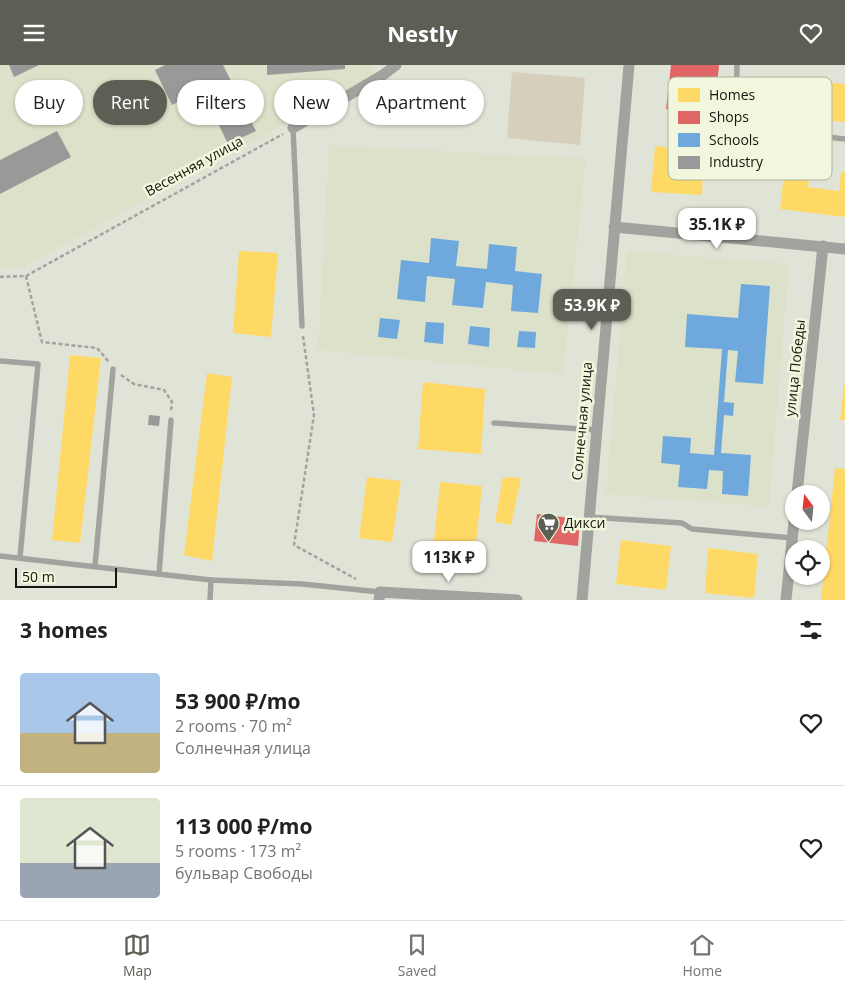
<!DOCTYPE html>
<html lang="en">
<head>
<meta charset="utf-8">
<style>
  body { margin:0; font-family:"Open Sans",sans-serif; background:#f2f2f2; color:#202124; height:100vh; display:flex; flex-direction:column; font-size:19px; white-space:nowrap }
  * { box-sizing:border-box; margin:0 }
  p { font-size:16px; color:#757577 }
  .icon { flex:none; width:28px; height:28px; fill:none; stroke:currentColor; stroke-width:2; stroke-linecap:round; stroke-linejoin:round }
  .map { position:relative; height:535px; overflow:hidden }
  .panel { display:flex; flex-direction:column; background:#fff; flex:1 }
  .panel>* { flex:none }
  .top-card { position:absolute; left:15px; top:15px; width:500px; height:45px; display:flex; gap:10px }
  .needle { width:32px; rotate:345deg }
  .buttons { position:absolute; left:785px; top:420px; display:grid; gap:10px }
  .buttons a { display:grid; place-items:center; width:45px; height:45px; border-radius:50%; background:#fff; box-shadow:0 1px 4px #0004; font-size:25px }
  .scale { position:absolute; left:15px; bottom:12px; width:102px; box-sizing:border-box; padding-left:5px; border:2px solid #15170e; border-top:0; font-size:14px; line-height:18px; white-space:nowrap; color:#15170e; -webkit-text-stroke:4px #f1f7dd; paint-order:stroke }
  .price { position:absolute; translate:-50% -42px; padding:0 11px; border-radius:10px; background:#fff; color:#222; font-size:16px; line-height:32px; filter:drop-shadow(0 1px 2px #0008) }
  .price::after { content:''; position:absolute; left:50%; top:30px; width:15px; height:11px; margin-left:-8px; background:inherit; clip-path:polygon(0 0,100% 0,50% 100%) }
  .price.on { background:#5c5f54; color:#fff }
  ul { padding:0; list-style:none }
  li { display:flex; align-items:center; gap:15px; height:125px; padding:0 20px }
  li+li { border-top:1px solid #e0e0e0 }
  li span { display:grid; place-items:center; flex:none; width:140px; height:100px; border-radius:5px; color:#555 }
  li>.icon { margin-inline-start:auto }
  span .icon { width:60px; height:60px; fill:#fffc; stroke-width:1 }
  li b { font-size:21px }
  h2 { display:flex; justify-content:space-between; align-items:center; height:60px; padding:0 20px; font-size:21px }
  .chip { padding:0 18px; border-radius:22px; background:#fff; box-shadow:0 1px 4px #0004; font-size:18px; line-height:45px }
  .chip.on { background:#5c5f54; color:#fff }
  header { display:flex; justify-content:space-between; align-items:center; height:65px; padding:0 20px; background:#5c5f54; color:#fff; font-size:22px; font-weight:700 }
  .tabs { display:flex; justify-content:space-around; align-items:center; height:70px; border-top:1px solid #e0e0e0; background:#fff; font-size:14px; color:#757577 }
  .tabs a { display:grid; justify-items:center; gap:2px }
  .tabs .on { color:#5c5f54 }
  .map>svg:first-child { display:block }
</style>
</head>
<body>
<header><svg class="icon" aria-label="menu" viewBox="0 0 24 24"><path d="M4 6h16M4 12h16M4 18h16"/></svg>Nestly<svg class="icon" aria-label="heart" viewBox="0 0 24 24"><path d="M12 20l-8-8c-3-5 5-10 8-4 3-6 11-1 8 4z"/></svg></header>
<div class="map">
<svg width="845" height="535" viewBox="0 0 845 535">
  <rect width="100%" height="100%" fill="#e0e4d6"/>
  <g fill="#dce2c9">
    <polygon points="0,0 373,0 373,11 23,202 0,204"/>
    <polygon points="329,80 586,94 563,309 318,285"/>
    <polygon points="627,186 789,199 769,442 606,429"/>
  </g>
  <polygon fill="#d6cfbb" points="512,7 585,13 580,80 507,73"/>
  <g fill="#ffd966">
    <polygon points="771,13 845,19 845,57 768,51"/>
    <polygon points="655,81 704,86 702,130 651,127"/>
    <polygon points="785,100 810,103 808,122 839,126 841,107 845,107 845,152 780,144"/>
    <polygon points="239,186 278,188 271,272 233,268"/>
    <polygon points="70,290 101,293 80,478 52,475"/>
    <polygon points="207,308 232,312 212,496 184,490"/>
    <polygon points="423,317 485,324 481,389 418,384"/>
    <polygon points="844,320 845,320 845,355 840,355"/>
    <polygon points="835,403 845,404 845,535 821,535"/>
    <polygon points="367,412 401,416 392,477 359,473"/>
    <polygon points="503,412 521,413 511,460 495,457"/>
    <polygon points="440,417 482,421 473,506 431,502"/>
    <polygon points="621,475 671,481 666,525 616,519"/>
    <polygon points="708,483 758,489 754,533 705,528"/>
  </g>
  <g fill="#e06666">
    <polygon points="671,0 719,0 714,50 666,44"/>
    <polygon points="537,449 580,454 578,481 534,476"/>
  </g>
  <g fill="#6fa8dc">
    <polygon points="431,173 459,176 456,201 487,204 489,179 517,182 515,206 542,209 538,248 511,246 513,220 486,217 483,243 452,240 455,214 427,211 425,237 397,234 401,195 429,198"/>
    <polygon points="741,219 770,221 763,319 735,317 738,286 728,285 724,337 734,338 733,351 724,350 721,388 751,390 748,431 722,429 723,406 709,405 707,424 678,422 680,400 661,398 663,371 691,373 690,388 714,390 722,284 685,282 687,249 738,253"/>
    <polygon points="380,253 400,255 397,274 378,272"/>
    <polygon points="426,257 444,258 443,279 424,277"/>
    <polygon points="470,261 490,263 489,282 468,279"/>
    <polygon points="519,266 536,267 535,283 517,282"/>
  </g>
  <g fill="#999">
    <polygon points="9,0 39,0 14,12"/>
    <polygon points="165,0 223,0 256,66 228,79 202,25 172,40 155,5"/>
    <polygon points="267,0 345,0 345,4 267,10"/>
    <polygon points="57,66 71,92 0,129 0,95"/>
    <polygon points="149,350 160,351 159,361 148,360"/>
  </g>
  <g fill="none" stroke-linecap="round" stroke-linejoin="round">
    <g stroke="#a2a59e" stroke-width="2.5" stroke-dasharray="4 2.5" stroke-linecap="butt">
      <polyline points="26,211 42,277 97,283 109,297"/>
      <polyline points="0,212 26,211 283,69"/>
      <polyline points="303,271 314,350 294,480 356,514"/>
      <polyline points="121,310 134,319 164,325 172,337 171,346"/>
    </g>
    <g stroke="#a0a39e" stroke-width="5.5">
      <polyline points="737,0 736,62 845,74"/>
      <polyline points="293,63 302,261"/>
      <polyline points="0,296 38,299 20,492"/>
      <polyline points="494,358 597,365"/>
      <polyline points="589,452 682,458 692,464 792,473"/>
      <polyline points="0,491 211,515"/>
      <polyline points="95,501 113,304"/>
      <polyline points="159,509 171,355"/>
      <polyline points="210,535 211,515 302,519 380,527"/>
    </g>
    <g stroke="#a0a39e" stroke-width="11">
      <polyline points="293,63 383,10 396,0"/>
      <polyline points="614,162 845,184"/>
      <polyline points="797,429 823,181"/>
      <polyline points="379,535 380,527 517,535"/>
      <polyline points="582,535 629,0"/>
      <polyline points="786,535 794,456"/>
    </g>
  </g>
  <defs>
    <symbol id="supermarket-pin" viewBox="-11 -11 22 30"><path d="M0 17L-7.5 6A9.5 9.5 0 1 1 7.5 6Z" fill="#5c5f54" stroke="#f1f7dd"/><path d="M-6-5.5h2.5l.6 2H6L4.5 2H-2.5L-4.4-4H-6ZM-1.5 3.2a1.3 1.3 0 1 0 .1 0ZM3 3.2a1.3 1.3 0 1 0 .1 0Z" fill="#fff"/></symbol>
  </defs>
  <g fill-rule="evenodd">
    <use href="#supermarket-pin" x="536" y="446" width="25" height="34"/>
  </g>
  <g text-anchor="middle" stroke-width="5" stroke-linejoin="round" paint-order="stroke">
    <g font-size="14" fill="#15170e" stroke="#f1f7dd">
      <text transform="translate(194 101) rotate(-29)" y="5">Весенняя улица</text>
      <text transform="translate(795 303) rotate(-84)" y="5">улица Победы</text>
      <text transform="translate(582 356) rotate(-85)" y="5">Солнечная улица</text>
    </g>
    <g font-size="14" fill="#15170e" stroke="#f1f7dd" text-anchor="start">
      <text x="564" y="463">Дикси</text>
    </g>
  </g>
  <rect x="668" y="12" width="164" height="103" rx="8" fill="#f1f7dd" stroke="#afb49f" stroke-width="1"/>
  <rect x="678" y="23" width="22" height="14" fill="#ffd966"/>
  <rect x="678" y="46" width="22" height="13" fill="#e06666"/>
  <rect x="678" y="68" width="22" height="14" fill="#6fa8dc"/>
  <rect x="678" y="91" width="22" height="13" fill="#999"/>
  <g font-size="14" fill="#15170e">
    <text x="709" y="35">Homes</text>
    <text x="709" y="57">Shops</text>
    <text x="709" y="80">Schools</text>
    <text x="709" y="102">Industry</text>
  </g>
</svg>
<div class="buttons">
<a><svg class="needle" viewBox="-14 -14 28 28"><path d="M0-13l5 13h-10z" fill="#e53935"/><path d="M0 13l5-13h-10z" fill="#757577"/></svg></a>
<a><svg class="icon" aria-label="locate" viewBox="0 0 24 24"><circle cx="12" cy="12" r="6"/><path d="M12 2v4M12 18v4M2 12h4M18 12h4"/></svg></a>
</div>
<div class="scale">50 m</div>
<b class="price" style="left:717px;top:185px">35.1K ₽</b>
<b class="price on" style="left:592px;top:266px">53.9K ₽</b>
<b class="price" style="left:449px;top:518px">113K ₽</b>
<div class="top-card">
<a class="chip">Buy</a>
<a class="chip on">Rent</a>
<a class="chip">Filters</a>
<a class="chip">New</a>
<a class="chip">Apartment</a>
</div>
</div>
<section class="panel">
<h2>3 homes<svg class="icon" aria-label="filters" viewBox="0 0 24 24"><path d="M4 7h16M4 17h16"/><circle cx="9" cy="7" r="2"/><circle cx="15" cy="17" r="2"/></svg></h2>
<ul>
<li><span style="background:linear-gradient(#a9c7e8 60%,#c2b280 0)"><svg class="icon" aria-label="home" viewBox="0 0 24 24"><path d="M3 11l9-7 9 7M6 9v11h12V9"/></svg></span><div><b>53 900 ₽/mo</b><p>2 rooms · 70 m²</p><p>Солнечная улица</p></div><svg class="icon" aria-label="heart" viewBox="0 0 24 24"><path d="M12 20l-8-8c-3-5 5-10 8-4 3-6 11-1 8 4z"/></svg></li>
<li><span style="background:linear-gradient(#dfe7d0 65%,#9aa5b1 0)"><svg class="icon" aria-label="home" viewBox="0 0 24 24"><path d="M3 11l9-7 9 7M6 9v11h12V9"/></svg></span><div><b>113 000 ₽/mo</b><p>5 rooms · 173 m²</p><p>бульвар Свободы</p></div><svg class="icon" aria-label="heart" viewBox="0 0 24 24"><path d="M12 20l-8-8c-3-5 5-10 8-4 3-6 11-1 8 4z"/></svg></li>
</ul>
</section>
<nav class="tabs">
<a class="on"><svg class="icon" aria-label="map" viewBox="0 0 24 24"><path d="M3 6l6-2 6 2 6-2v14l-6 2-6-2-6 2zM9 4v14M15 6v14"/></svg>Map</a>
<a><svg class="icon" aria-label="saved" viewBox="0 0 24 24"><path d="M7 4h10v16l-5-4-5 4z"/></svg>Saved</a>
<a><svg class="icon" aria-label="home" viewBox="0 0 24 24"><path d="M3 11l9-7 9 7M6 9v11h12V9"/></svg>Home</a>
</nav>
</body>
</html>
